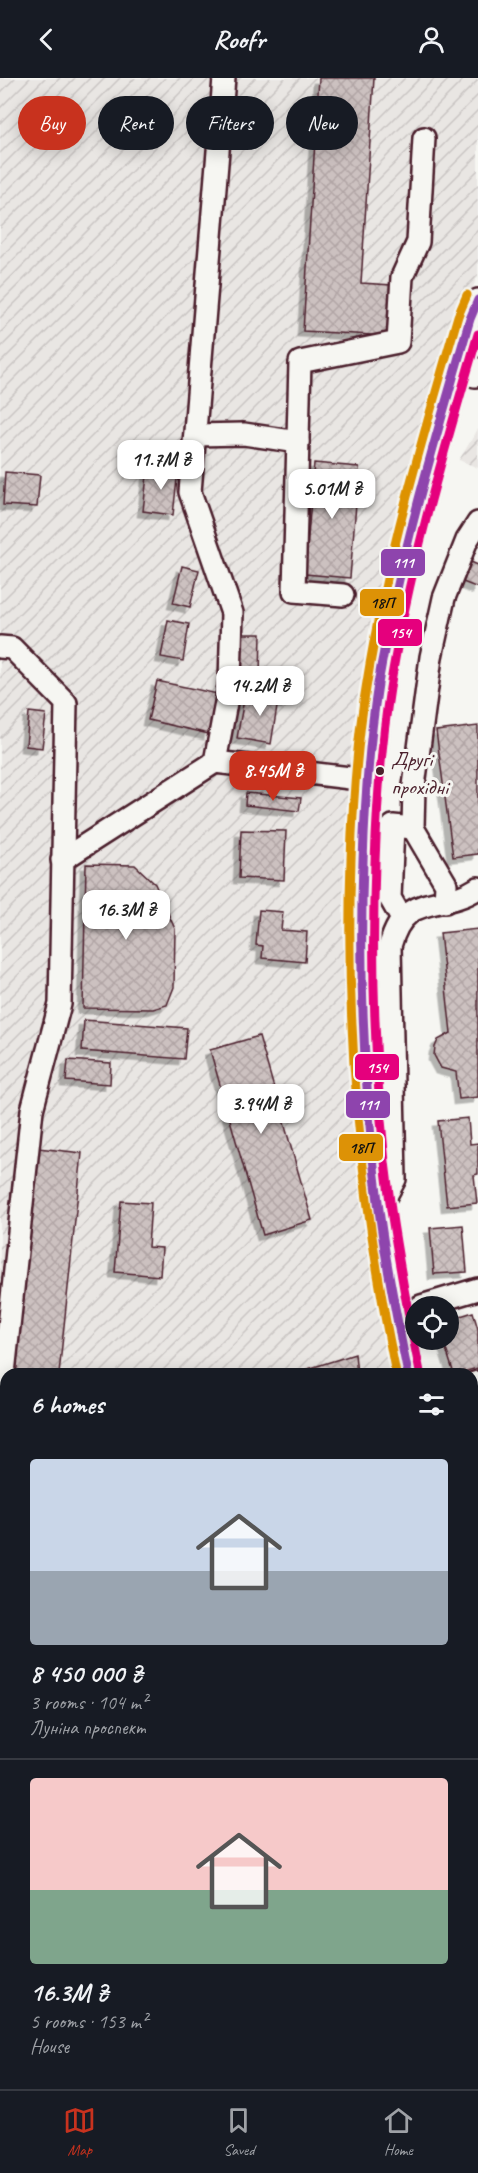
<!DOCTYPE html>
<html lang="en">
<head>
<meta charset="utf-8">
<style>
  body { margin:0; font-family:Caveat,sans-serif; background:#242831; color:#f1f3f6; height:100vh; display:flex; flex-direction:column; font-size:22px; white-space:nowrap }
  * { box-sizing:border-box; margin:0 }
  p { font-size:20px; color:#9ea1a6 }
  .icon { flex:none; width:33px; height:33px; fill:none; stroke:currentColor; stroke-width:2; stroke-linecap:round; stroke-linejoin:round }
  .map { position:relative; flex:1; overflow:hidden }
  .sheet { position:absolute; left:0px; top:1290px; width:478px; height:722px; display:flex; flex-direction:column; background:#171b24; border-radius:18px 18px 0 0; box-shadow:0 3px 15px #0003 }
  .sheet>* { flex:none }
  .banner { position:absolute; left:18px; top:18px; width:442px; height:54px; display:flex; gap:12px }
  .tools { position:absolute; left:405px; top:1218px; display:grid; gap:12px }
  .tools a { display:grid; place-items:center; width:54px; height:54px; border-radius:50%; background:#171b24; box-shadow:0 3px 15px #0003; font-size:30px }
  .price { position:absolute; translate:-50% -51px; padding:0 14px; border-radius:12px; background:#fff; color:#222; font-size:20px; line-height:39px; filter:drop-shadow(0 2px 3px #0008) }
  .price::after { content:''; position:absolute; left:50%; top:36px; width:18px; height:14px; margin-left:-9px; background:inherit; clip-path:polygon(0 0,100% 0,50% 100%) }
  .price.selected { background:#c8321e; color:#fff }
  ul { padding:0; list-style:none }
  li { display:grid; align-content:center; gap:12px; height:318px; padding:0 30px }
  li+li { border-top:2px solid #363941 }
  li span { display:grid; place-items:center; height:186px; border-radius:6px; color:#555 }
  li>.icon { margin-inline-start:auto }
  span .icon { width:108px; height:108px; fill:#fffc; stroke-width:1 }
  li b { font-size:26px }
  h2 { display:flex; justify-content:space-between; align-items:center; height:72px; padding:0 30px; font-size:26px }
  .tag { padding:0 21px; border-radius:27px; background:#171b24; box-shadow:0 3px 15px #0003; font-size:21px; line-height:54px }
  .tag.selected { background:#c8321e; color:#fff }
  header { display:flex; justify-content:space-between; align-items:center; height:78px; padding:0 30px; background:#171b24; font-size:27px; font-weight:700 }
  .tabs { display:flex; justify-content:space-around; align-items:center; height:84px; border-top:2px solid #363941; background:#171b24; font-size:16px; color:#9ea1a6 }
  .tabs a { display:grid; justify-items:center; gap:3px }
  .tabs .selected { color:#c8321e }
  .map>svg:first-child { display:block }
</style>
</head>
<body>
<header><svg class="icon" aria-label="back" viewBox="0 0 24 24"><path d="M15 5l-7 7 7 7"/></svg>Roofr<svg class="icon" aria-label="person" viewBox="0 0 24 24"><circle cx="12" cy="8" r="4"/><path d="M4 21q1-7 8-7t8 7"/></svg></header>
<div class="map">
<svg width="478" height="2011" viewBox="0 0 478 2011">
  <defs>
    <pattern id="industrial-furrows" width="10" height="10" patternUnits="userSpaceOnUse" patternTransform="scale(1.5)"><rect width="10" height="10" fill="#e9e6e3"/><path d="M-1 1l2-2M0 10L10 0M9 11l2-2" fill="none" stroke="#c9c5c3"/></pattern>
    <pattern id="building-cross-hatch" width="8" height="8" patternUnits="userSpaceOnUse" patternTransform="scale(1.5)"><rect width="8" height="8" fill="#ccc1c0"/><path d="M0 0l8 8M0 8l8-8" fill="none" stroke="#b1a5a5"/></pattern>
    <filter id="shadow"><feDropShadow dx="-5.5" dy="5.5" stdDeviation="0" flood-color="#0004"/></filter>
  </defs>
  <rect width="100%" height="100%" fill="#f6f6f2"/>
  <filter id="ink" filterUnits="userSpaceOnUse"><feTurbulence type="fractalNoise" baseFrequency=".0167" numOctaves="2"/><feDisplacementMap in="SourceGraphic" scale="12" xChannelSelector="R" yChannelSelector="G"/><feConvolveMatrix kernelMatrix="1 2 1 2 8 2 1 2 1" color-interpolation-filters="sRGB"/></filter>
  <g filter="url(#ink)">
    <g fill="url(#industrial-furrows)">
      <polygon points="0,0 478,0 478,197 461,238 440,314 413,381 421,384 358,701 352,824 353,920 398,1296 6,1296 6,2006 472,2006 473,1578 478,1590 478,2011 0,2011"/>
      <polygon points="478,351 478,390 459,382"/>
    </g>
    <g fill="url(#building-cross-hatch)" stroke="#4a1f2b" stroke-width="1.5" filter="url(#shadow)">
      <polygon points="319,0 374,0 361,205 392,207 389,258 303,253"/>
      <polygon points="314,385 359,389 350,500 305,496"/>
      <polygon points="148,389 178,392 173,437 143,433"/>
      <polygon points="5,394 40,397 37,429 3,427"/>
      <polygon points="471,484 478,487 478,510 463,504"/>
      <polygon points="182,488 199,492 190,529 173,525"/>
      <polygon points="168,542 189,546 183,583 161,579"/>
      <polygon points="242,556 261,556 260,597 241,596"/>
      <polygon points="157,603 218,616 209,656 148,642"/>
      <polygon points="267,612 288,616 287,625 278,623 271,666 237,660 245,616 265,619"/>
      <polygon points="29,634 46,636 42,670 26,668"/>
      <polygon points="478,648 478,776 453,779 436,653"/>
      <polygon points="246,715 301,720 299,733 245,727"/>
      <polygon points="241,752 286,753 284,802 239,800"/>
      <polygon points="86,786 135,787 155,806 175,851 174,909 167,927 153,931 83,930"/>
      <polygon points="259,832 283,834 281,852 307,854 305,884 262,880 263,868 256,867"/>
      <polygon points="478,851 478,1019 459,1021 456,994 441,990 434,977 435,969 438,962 451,955 440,855"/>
      <polygon points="84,942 187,950 184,981 82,973"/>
      <polygon points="259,958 312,1142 263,1157 210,972"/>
      <polygon points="68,982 111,985 110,1006 66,1003"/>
      <polygon points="468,1040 470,1066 478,1065 478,1096 474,1097 477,1125 447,1128 438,1043"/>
      <polygon points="38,1070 82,1075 59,1296 14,1296"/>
      <polygon points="121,1123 151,1125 148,1169 162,1170 160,1198 115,1194"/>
      <polygon points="463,1147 467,1194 434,1196 430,1150"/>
      <polygon points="473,1234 478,1251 478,1290 454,1296 443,1262 448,1262 448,1242"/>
      <polygon points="355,1276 357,1296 298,1296 298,1294"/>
      <polygon points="478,1316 478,1377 472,1358 472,1318"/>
      <polygon points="6,1368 6,1467 0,1467 0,1424"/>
      <rect x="64" y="2006" width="56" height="5"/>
      <polygon points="251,2006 265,2006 264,2011 250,2011"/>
      <polygon points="291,2006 331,2006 326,2011 285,2011"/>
    </g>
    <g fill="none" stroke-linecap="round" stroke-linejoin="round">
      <defs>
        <g id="minor">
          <polyline points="455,293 475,298 478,291"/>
          <polyline points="195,357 244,356 298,364"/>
          <polyline points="343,517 294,513 300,284 398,264 402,199 418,164 424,60"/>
          <polyline points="0,569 12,570 66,625 60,926 32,1032 0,1333"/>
          <polyline points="215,684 230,603 232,535 190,414 224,0"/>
          <polyline points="62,782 215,684 367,702"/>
          <polyline points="445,824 446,806 413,750 414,708 431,579 444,520 467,462 478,445"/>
          <polyline points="402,841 390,820 393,748 413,750"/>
          <path d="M379,1131L395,1101L390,868C405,812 440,835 478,810"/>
          <polyline points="421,1228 478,1211"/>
          <path d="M408,1296C397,1241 387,1187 379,1132C363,1009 358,885 364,761C367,703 371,643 382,585C402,469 437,354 470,241L478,222"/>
          <polyline points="472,1306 478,1304"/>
          <polyline points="472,1527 478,1525"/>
          <polyline points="472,1552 478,1567"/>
          <polyline points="472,1910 478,1906"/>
          <polyline points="472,1984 478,1982"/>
          <polyline points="172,2011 172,2006"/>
          <polyline points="378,2011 379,2006"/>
          <polyline points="423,2011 433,2006"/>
        </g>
      </defs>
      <use href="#minor" stroke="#4a1f2b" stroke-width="26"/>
      <use href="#minor" stroke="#f6f6f2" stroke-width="21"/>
      <defs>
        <path id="bus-1" d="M408,1296C397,1242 386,1187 379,1132C364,1016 359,899 363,783C365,724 369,664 378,606C399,482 435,361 470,241L478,222"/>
        <path id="bus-2" d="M420,1294C409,1240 399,1186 391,1132C375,1017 371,900 375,784C377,726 381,668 390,610C409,490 444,373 478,256"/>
        <path id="bus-3" d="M396,1296C361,1123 345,958 351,781C353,722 357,662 367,604C387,479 423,358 458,238L467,217"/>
      </defs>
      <use href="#bus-1" stroke="#f6f6f2" stroke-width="14"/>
      <use href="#bus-2" stroke="#f6f6f2" stroke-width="14"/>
      <use href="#bus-3" stroke="#f6f6f2" stroke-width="14"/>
      <use href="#bus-1" stroke="#8e44ad" stroke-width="9"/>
      <use href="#bus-2" stroke="#e5007d" stroke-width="9"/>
      <use href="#bus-3" stroke="#dd9206" stroke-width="9"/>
    </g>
  </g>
  <circle fill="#4a1f2b" stroke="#f6f6f2" stroke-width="2" cx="380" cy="693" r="5"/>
  <g text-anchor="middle" stroke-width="6" stroke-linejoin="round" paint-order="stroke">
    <g font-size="22" fill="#4a1f2b" stroke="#f6f6f2" text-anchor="start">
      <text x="391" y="688">Другі<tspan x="391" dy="28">прохідні</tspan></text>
    </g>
  </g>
  <g stroke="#f6f6f2" stroke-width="2">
    <rect x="380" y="470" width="46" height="29" rx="6" fill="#8e44ad"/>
    <rect x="359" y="510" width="46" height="29" rx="6" fill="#dd9206"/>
    <rect x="377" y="540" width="46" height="29" rx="6" fill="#e5007d"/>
    <rect x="354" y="975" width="46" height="28" rx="6" fill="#e5007d"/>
    <rect x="345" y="1012" width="46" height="29" rx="6" fill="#8e44ad"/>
    <rect x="338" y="1055" width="46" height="29" rx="6" fill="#dd9206"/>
  </g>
  <g font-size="16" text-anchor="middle" font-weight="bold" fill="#fff">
    <text x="403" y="490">111</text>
    <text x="400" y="560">154</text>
    <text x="377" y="995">154</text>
    <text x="368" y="1032">111</text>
  </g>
  <g font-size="16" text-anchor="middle" font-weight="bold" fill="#111">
    <text x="382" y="530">18П</text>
    <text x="361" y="1075">18П</text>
  </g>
</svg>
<div class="tools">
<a><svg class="icon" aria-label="locate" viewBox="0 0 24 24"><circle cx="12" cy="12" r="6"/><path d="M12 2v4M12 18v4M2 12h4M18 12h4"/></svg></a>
</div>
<b class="price" style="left:161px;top:413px">11.7M ₴</b>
<b class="price" style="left:332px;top:442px">5.01M ₴</b>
<b class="price" style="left:260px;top:639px">14.2M ₴</b>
<b class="price selected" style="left:273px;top:724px">8.45M ₴</b>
<b class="price" style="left:126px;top:863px">16.3M ₴</b>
<b class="price" style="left:261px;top:1057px">3.94M ₴</b>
<div class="banner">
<a class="tag selected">Buy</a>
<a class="tag">Rent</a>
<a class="tag">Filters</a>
<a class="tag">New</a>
</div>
<section class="sheet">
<h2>6 homes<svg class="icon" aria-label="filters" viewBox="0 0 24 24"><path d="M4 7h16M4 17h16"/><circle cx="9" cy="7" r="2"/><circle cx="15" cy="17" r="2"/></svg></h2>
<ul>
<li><span style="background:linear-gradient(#c9d6e8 60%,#9aa5b1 0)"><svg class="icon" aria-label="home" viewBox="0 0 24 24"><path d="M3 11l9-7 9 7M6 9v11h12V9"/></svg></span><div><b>8 450 000 ₴</b><p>3 rooms · 104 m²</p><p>Луніна проспект</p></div></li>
<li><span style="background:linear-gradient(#f6c9c9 60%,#7fa58c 0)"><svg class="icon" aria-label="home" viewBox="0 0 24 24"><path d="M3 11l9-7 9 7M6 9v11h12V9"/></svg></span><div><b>16.3M ₴</b><p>5 rooms · 153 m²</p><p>House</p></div></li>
</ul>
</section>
</div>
<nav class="tabs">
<a class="selected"><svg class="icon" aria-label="map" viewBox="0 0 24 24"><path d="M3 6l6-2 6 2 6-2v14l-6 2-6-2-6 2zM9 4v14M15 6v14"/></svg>Map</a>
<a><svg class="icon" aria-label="saved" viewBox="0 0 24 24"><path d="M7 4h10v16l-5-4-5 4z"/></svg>Saved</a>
<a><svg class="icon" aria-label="home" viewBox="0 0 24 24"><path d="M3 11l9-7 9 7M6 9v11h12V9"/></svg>Home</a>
</nav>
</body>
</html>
